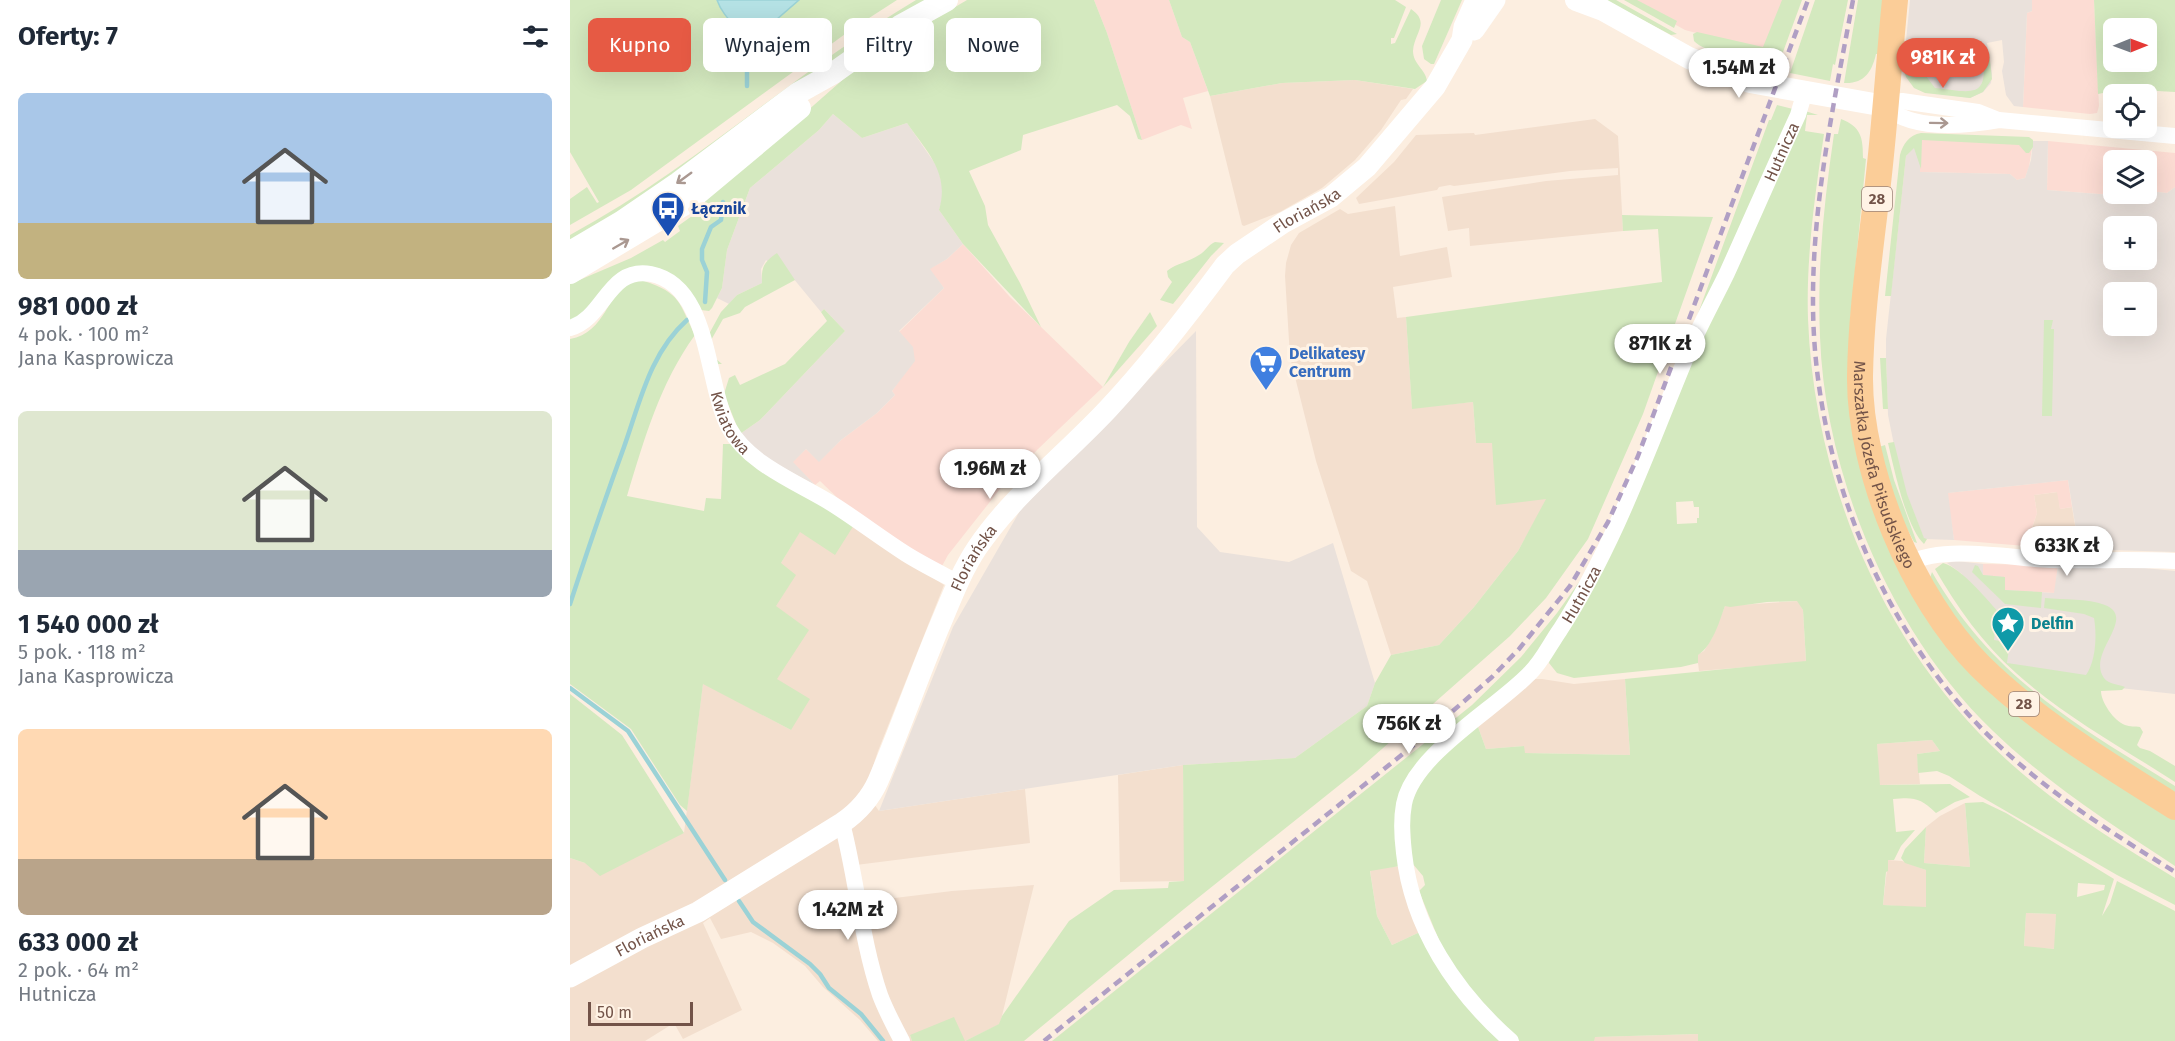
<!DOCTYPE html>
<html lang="pl">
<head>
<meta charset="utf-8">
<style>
  body { margin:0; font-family:"Fira Sans",sans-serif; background:#f6f6f7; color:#1f2937; height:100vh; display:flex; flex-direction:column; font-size:22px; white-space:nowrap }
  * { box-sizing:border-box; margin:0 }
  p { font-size:20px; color:#747a83 }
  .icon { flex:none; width:33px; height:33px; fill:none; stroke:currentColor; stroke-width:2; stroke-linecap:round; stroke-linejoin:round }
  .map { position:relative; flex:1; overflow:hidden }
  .side { display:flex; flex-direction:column; background:#fff; width:570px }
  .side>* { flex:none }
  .banner { position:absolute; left:18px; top:18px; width:570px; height:54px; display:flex; gap:12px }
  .needle { width:39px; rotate:89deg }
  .controls { position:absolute; left:1533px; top:18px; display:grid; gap:12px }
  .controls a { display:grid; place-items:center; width:54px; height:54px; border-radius:9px; background:#fff; box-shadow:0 6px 24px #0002; font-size:30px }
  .scale { position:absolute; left:18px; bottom:15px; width:105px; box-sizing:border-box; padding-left:6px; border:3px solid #725348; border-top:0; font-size:16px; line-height:21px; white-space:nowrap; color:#725348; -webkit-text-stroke:4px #fff3e5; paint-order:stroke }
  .price { position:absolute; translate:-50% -51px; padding:0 14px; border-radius:21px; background:#fff; color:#222; font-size:20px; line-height:39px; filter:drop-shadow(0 2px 3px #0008) }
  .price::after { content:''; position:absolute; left:50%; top:36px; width:18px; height:14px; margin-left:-9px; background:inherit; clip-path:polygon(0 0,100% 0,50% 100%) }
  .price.on { background:#e65a44; color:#fff }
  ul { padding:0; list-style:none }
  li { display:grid; align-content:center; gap:12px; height:318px; padding:0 18px }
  li span { display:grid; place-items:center; height:186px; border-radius:9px; color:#555 }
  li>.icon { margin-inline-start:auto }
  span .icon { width:108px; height:108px; fill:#fffc; stroke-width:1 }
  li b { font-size:26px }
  h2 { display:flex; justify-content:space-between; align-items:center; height:72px; padding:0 18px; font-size:26px }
  .chip { padding:0 21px; border-radius:9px; background:#fff; box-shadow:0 6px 24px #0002; font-size:21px; line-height:54px }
  .chip.on { background:#e65a44; color:#fff }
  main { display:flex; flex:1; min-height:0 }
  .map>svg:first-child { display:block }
</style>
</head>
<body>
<main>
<section class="side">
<h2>Oferty: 7<svg class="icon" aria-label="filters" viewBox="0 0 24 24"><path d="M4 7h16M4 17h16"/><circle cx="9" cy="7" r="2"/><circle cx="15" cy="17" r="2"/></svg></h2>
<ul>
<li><span style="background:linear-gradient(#a9c7e8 70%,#c2b280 0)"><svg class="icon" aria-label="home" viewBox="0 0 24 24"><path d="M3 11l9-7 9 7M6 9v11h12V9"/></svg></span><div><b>981 000 zł</b><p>4 pok. · 100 m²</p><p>Jana Kasprowicza</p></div></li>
<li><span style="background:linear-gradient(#dfe7d0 75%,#9aa5b1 0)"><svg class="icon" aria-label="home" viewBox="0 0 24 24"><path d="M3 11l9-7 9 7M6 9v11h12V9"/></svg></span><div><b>1 540 000 zł</b><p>5 pok. · 118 m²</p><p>Jana Kasprowicza</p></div></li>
<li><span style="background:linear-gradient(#ffd9b3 70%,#b9a48a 0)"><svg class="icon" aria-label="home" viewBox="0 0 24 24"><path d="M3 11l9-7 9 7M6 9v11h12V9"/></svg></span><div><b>633 000 zł</b><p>2 pok. · 64 m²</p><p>Hutnicza</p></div></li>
</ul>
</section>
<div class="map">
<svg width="1605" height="1041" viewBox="0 0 1605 1041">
  <rect width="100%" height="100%" fill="#fceee0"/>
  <g fill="#f3dfce">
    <polygon points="785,80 843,89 836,99 831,100 811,130 785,160 752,188 710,212 674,226 672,225 640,96 712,83"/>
    <polygon points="1025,119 1048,136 1053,231 900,246 899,228 878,231 872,197 976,181 1048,175 1048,168 1000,171 884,186 880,185 869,187 867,190 789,204 786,198 824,162 846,135 904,133 905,135"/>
    <polygon points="825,206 830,256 877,247 882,277 823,287 827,318 836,317 842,408 903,402 906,443 922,442 977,499 948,551 904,607 869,645 821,655 797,581 781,571 746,461 720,357 715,276 716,263 721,245 729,233 770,209 778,214"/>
    <polygon points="1488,492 1490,509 1502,507 1509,549 1466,547 1459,537 1467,513 1464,495"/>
    <polygon points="284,525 374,585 308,751 295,791 309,811 455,789 460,843 286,865 292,902 382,891 464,885 430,1024 395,1041 340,1035 342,1041 308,1041 290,1020 253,987 235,966 203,943 181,932 151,939 140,918 133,923 172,1010 113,1039 104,1023 75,1041 0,1041 0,858 15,863 114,833 133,683 221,730 207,680 205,606 211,563 230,531"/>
    <polygon points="1228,601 1233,610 1236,662 1129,671 1127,655 1134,651 1142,638 1155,606"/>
    <polygon points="961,679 972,679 1004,684 1055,679 1060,755 954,753 954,746 916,749 907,724"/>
    <polygon points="1362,740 1370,751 1347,754 1350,784 1309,785 1307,744"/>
    <polygon points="613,765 615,881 550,882 548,775"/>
    <polygon points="1395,803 1400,867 1354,863 1356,827 1370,816"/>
    <polygon points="1318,860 1332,861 1356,870 1356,908 1313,905"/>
    <polygon points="830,866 850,932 822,945 807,916 800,870"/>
    <polygon points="1456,913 1486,914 1485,949 1454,947"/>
    <polygon points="1128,1034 1128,1041 1024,1041 1024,1037"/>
  </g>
  <g fill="#fcdcd3">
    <polygon points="524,0 599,0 612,37 620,42 638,91 613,98 622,129 611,125 572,140 537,33"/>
    <polygon points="1061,0 1213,0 1194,51 1115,30"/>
    <polygon points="1462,0 1524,0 1529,106 1527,113 1520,114 1453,107 1457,13 1462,11"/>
    <polygon points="1353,137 1463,141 1459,167 1455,178 1447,180 1440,174 1350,172 1350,140"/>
    <polygon points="1478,141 1605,153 1605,187 1597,193 1577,191 1576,160 1544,160 1544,194 1568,194 1568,197 1477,190"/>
    <polygon points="393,244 440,297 533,387 468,449 430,489 378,555 372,566 367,566 278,508 250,481 245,485 222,462 236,449 249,461 271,440 307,413 325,395 322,391 339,367 342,347 329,332 374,288 359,269 377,259"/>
    <polygon points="1498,480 1502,507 1490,509 1487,492 1464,495 1467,513 1459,537 1466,547 1384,540 1377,493"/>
    <polygon points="1413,564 1488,565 1485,593 1434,590 1413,575"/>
  </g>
  <g fill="#eae1db" fill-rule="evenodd">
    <polygon points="1340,0 1462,0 1462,11 1457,13 1453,107 1444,106 1436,95 1432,71 1434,62 1432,40 1417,43 1422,74 1421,83 1413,92 1400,98 1355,92 1336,41"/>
    <polygon points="263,114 292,138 337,123 368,168 374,194 369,210 393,244 377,259 360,269 374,288 329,331 343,347 345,361 322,391 325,395 307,413 271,440 249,462 236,449 223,462 245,485 194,457 170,434 190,420 275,331 254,309 251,312 223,278 196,260 191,269 192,283 167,295 159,304 147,298 152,288 157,250 180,188 249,130"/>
    <path d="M1350,140V172L1440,174L1447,180L1455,178L1461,160L1463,141H1478L1477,190L1568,197V194H1576L1577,191L1597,193L1605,187V552L1509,549L1498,480L1378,493L1384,540L1354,539L1331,480L1318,415L1316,358V339L1336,156ZM1544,226H1576V260H1544ZM1544,292H1576V326H1544Z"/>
    <polygon points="626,331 627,527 650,552 719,562 763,543 805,683 797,706 725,758 613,765 309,811 383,627 451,509"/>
    <polygon points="1386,561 1413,564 1413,575 1435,577 1435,590 1484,593 1488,565 1564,567 1605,571 1605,694 1458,678 1437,663 1418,641 1392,574 1377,563"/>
  </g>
  <g fill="#d4e9bf" fill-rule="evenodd">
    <polygon points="0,0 327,0 282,29 61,190 0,225 0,199 17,187 27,203 29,202 0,152"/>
    <path d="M346,0H360L107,176L0,243V235C123,169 226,71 346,0Z"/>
    <path d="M397,0H524L537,33L572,140L568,139L560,116L547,105L453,135L451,150L399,171L415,206L418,225L450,283L471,327L393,244L369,210C380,173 357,152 337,123L292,138L263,114L249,130L180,188L157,250L152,288L142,308L139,311L131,310L84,268L22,307L0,323V284L61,258L93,240L95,242L110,231L108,226L122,216L137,199L294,61Z"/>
    <path d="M599,0H825L836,7L824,38H821V44L825,43L841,9C861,23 844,33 843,51C843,64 856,70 857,81L845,89L785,80L712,83L640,96L620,42L612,37Z"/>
    <polygon points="871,0 892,0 864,64 861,64 854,59 852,46"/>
    <polygon points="1035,0 1046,0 1107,34 1101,35"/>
    <polygon points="1054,0 1067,0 1107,21 1104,28"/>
    <path d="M1212,0H1232L1213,52H1210L1203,69C1186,64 1133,52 1124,41L1123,34L1127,32L1193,47Z"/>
    <polygon points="1245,0 1278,0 1265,65 1263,64 1260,81 1220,73"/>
    <path d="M1288,0H1314L1308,54H1306C1302,72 1294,84 1274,83Z"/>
    <path d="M1524,0H1605V92L1535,88L1533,93L1528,94ZM1544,28H1576V62H1544Z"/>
    <path d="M1342,39L1347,64L1365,88C1401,92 1420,100 1412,54L1419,52L1422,79L1413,92L1400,98L1355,93L1344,88L1336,77L1333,67L1336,41Z"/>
    <polygon points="1207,105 1223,109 1108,368 1199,120 1201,120"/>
    <path d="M1235,111L1248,115H1237L1235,131L1254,134C1245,195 1236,257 1238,319C1244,476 1308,635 1422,746C1476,799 1540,839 1605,878V905L1547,875L1410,796L1379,776L1367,771L1348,773L1347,754L1370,751L1362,740L1307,744L1310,785L1380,784L1400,797L1385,802L1366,813C1350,798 1345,797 1323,799L1326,832L1345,830L1331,846L1324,860H1318V871L1316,872L1313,905L1356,907V870L1335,863L1331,858L1335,849L1356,827L1354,863L1400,867L1395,803L1413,802L1436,813L1544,879L1532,916L1540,903L1547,881L1605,911V1041H1128V1034L1025,1037L1024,1041H947L881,970L849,891L855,885L853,876L842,863L838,800L845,783L907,724L916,749L954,746L955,753L1060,755L1055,679L1236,661L1233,610L1227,601L1197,602L1160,607L1155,606C1149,622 1143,645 1128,655V663L1111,667L1004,678L987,673L979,663L982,650L1107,389ZM1123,501L1124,507H1129V518H1127V523L1107,524L1106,502ZM1508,883L1535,885L1534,890L1507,897ZM1456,913L1486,914L1484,949L1454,946Z"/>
    <path d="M1271,119C1291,127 1293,137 1293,158L1296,159L1280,323L1343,594L1605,818V866C1541,824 1478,784 1423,731C1322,634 1255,477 1250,337C1247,268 1254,202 1264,134H1268Z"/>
    <path d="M1351,133L1459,137L1463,140V147L1459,153H1456L1449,145L1352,140L1351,169L1344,148L1336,156L1321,296H1315L1330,155C1333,144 1339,135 1351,133Z"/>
    <polygon points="1052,215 1143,217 1073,414 1018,539 976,598 940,636 787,771 614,909 454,1041 342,1041 340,1035 384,1017 395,1041 429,1024 432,1016 499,921 544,890 598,888 599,882 614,881 613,765 725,758 797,706 805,683 821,655 869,645 904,607 948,551 976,499 926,505 922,443 906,443 903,402 842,409 836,317 1092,282 1088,229 1053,231"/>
    <path d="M645,242L654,243L641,256L603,304L590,300L602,282L598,277L597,271C607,263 619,262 629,255C636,251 638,245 645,242Z"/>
    <path d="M207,253L225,280L175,307L170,313L153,319L140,342L145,358L152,364H143L139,334L151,312L167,295L192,283C191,267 194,262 207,253Z"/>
    <path d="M74,281C111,293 109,303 125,335C90,383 74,440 57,496L134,511L136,498L151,499L153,444H161L284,525L265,555L230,532L211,563L226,575L206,606L239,630L207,679L240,699L221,730L133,684L117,811L110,805L61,729L0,684V339C36,333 38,291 60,282C64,281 70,281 74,281Z"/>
    <polygon points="254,309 275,331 190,420 170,434 154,394 159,378 165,375 170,385 215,364 257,321 251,312"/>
    <polygon points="580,312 587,326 533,387 559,342"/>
    <polygon points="1474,320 1483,320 1481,329 1484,329 1482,416 1472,416"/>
    <polygon points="1310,358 1316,358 1318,409 1313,409"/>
    <path d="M1324,442L1337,494L1354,538L1357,539L1354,544C1336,527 1324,468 1318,443Z"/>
    <polygon points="1315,445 1324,480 1347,543 1344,542 1326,507 1309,447"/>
    <path d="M1373,563C1392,568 1418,601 1432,616V622L1426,621L1424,640L1436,642L1435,647L1439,648L1437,663L1516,675C1526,661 1527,635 1524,618L1514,614L1474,608L1475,598C1494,600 1517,598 1535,605C1568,618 1516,653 1534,678C1538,684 1548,684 1555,687L1552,690L1531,691C1531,702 1544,721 1555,725C1560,727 1565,726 1570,727L1573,732L1567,745L1570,748L1580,751L1605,766V782C1551,747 1494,716 1446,673C1413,644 1387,607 1365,569Z"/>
    <polygon points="1405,565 1408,566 1413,575 1435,577 1435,590 1472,592 1471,608 1435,604 1402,572"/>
    <polygon points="1023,569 960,665 848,766 830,866 800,871 807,916 822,945 850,932 937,1041 482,1041 902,705 951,657 987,613 1014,575"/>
    <path d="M1362,572C1423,678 1505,724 1605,786V793C1532,747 1454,703 1398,636C1383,618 1372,598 1360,578Z"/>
    <polygon points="0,694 52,735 114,833 30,876 15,863 0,858"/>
  </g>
  <path fill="#b5e2e5" stroke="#9bd2d6" stroke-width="1.5" d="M147,0H229L207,19L181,30L176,39C166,25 153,17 147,0Z"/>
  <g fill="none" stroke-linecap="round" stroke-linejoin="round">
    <g stroke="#9bd2d6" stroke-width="4.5">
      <polyline points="177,86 177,66"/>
      <polyline points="135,302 137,272 132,260 132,249 141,227 151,220 153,202"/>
      <path d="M0,604C17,552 35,499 54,447C70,402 80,353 117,320"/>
      <polyline points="0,688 58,731 155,880"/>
      <polyline points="169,901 183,922 240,964 250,974 259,988 291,1014 313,1041"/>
    </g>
    <g stroke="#fff" stroke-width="16">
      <path d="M1315,106C1341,131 1395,126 1429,120L1605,136"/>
      <polyline points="1315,106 1332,101 1408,112 1428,120"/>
      <path id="s1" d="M0,328C35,318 38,266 81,274C141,286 135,383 159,428C179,465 231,484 264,505C289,521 311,538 336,554C352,564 370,573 387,582"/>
      <path d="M1339,563C1376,545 1439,558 1480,560C1522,561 1563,559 1605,561"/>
      <path d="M272,823C287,880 291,939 310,995C316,1011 324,1026 332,1041"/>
      <path id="s2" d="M941,1041C885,992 842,927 834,853C832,837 831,820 834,804C843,755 924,710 959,674C972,662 980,644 990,630C1044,546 1077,452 1115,360C1127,330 1143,302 1157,273C1181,220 1204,167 1228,115L1235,91"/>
    </g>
    <g stroke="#fff" stroke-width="21">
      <polyline points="904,30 925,0"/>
      <path id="s3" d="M0,977L72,938L128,912L272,823C288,812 300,799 308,781C330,730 348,677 370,625C381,599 391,572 407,548C443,495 494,456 538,409C580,364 618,315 655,265L667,254L713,223L761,197L797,167L865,87L892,40L894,27L906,0"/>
    </g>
    <g stroke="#fff" stroke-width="22">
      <polyline points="1006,0 1033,10 1119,58 1180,82 1315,106"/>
      <polyline points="0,252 51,222 108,183 228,93 262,74 330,26 377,0"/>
      <polyline points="0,273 115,204 230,108"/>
    </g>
    <path stroke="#fbcd98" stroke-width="26" id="s4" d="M1325,0C1319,61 1315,122 1308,183C1301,247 1291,311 1290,376C1289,471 1343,599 1410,666C1468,723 1537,764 1605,807"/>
    <g stroke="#b09fc4" stroke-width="4.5" stroke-dasharray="9 6" stroke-linecap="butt">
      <path d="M1283,0C1265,98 1243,198 1243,298C1242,453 1304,618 1413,730C1469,787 1537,830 1605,872"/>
      <polyline points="474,1041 839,749 922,677 949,649 1000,586 1038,522 1068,456 1238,0"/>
    </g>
  </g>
  <defs><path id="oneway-shaft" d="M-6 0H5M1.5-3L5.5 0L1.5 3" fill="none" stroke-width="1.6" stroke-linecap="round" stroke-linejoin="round" transform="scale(1.5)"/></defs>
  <g stroke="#aa9891">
    <use href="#oneway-shaft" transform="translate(1369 123) rotate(1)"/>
    <use href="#oneway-shaft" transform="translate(114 178) rotate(144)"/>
    <use href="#oneway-shaft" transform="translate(51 244) rotate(-30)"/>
  </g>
  <defs>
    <symbol id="bus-pin" viewBox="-11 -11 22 30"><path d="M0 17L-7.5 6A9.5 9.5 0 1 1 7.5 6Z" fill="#1a4fb4" stroke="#fff3e5"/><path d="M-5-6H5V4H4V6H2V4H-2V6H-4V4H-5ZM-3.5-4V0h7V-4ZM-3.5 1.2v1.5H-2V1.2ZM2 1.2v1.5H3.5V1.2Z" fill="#fff"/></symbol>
    <symbol id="supermarket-pin" viewBox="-11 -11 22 30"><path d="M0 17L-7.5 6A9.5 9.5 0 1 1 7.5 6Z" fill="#3f7fe0" stroke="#fff3e5"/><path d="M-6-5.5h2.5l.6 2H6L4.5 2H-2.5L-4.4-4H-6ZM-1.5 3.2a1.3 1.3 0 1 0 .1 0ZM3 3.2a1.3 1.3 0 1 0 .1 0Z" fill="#fff"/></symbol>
    <symbol id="sight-pin" viewBox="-11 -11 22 30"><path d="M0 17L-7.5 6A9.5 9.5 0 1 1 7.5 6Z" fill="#0f9aa8" stroke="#fff3e5"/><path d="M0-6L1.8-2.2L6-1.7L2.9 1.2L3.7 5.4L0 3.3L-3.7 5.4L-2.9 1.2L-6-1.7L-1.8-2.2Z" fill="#fff"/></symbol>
  </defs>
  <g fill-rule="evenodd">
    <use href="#bus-pin" x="79" y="189" width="38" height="52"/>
    <use href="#supermarket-pin" x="677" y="343" width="38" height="52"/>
    <use href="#sight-pin" x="1419" y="604" width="38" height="52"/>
  </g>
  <g text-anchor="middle" stroke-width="6" stroke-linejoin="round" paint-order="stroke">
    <g fill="#fff3e5" stroke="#9c8377" stroke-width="1.5">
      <rect x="1292" y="187" width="30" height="24" rx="4.5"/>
      <rect x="1439" y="692" width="30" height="24" rx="4.5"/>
    </g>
    <g font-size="15" font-weight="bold" fill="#725348">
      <text x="1307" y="204">28</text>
      <text x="1454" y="709">28</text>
    </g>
    <g font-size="16" fill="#725348" stroke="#fff3e5">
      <text dy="6" stroke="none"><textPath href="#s2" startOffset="1035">Hutnicza</textPath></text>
      <text dy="6" stroke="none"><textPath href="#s3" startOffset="1098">Floriańska</textPath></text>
      <text dy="6" stroke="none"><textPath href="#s1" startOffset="279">Kwiatowa</textPath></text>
      <text dy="6" stroke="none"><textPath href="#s4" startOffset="470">Marszałka Józefa Piłsudskiego</textPath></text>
      <text dy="6" stroke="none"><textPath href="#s3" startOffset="612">Floriańska</textPath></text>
      <text dy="6" stroke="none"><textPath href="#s2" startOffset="549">Hutnicza</textPath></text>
      <text dy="6" stroke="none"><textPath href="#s3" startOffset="90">Floriańska</textPath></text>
    </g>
    <g font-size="16" font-weight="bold" fill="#164399" stroke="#fff3e5" text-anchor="start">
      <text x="121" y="214">Łącznik</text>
    </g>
    <g font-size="16" font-weight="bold" fill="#366cbe" stroke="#fff3e5" text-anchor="start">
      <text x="719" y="359">Delikatesy<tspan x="719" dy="18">Centrum</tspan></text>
    </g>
    <g font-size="16" font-weight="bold" fill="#0d838f" stroke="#fff3e5" text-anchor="start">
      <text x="1461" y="629">Delfin</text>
    </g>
  </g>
</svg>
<div class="controls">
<a><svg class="needle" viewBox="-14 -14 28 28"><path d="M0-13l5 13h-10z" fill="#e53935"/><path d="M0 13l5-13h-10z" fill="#747a83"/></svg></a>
<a><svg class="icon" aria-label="locate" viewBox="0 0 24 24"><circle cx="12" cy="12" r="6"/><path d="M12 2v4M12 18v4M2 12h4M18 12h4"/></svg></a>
<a><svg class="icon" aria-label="layers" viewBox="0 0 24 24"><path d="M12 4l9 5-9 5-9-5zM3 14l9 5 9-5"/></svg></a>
<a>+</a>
<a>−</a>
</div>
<div class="scale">50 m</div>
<b class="price on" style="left:1373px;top:89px">981K zł</b>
<b class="price" style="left:1169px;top:99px">1.54M zł</b>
<b class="price" style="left:1090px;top:375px">871K zł</b>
<b class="price" style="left:420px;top:500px">1.96M zł</b>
<b class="price" style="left:1497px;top:577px">633K zł</b>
<b class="price" style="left:839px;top:755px">756K zł</b>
<b class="price" style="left:278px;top:941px">1.42M zł</b>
<div class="banner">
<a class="chip on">Kupno</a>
<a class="chip">Wynajem</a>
<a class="chip">Filtry</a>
<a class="chip">Nowe</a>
</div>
</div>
</main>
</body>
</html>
